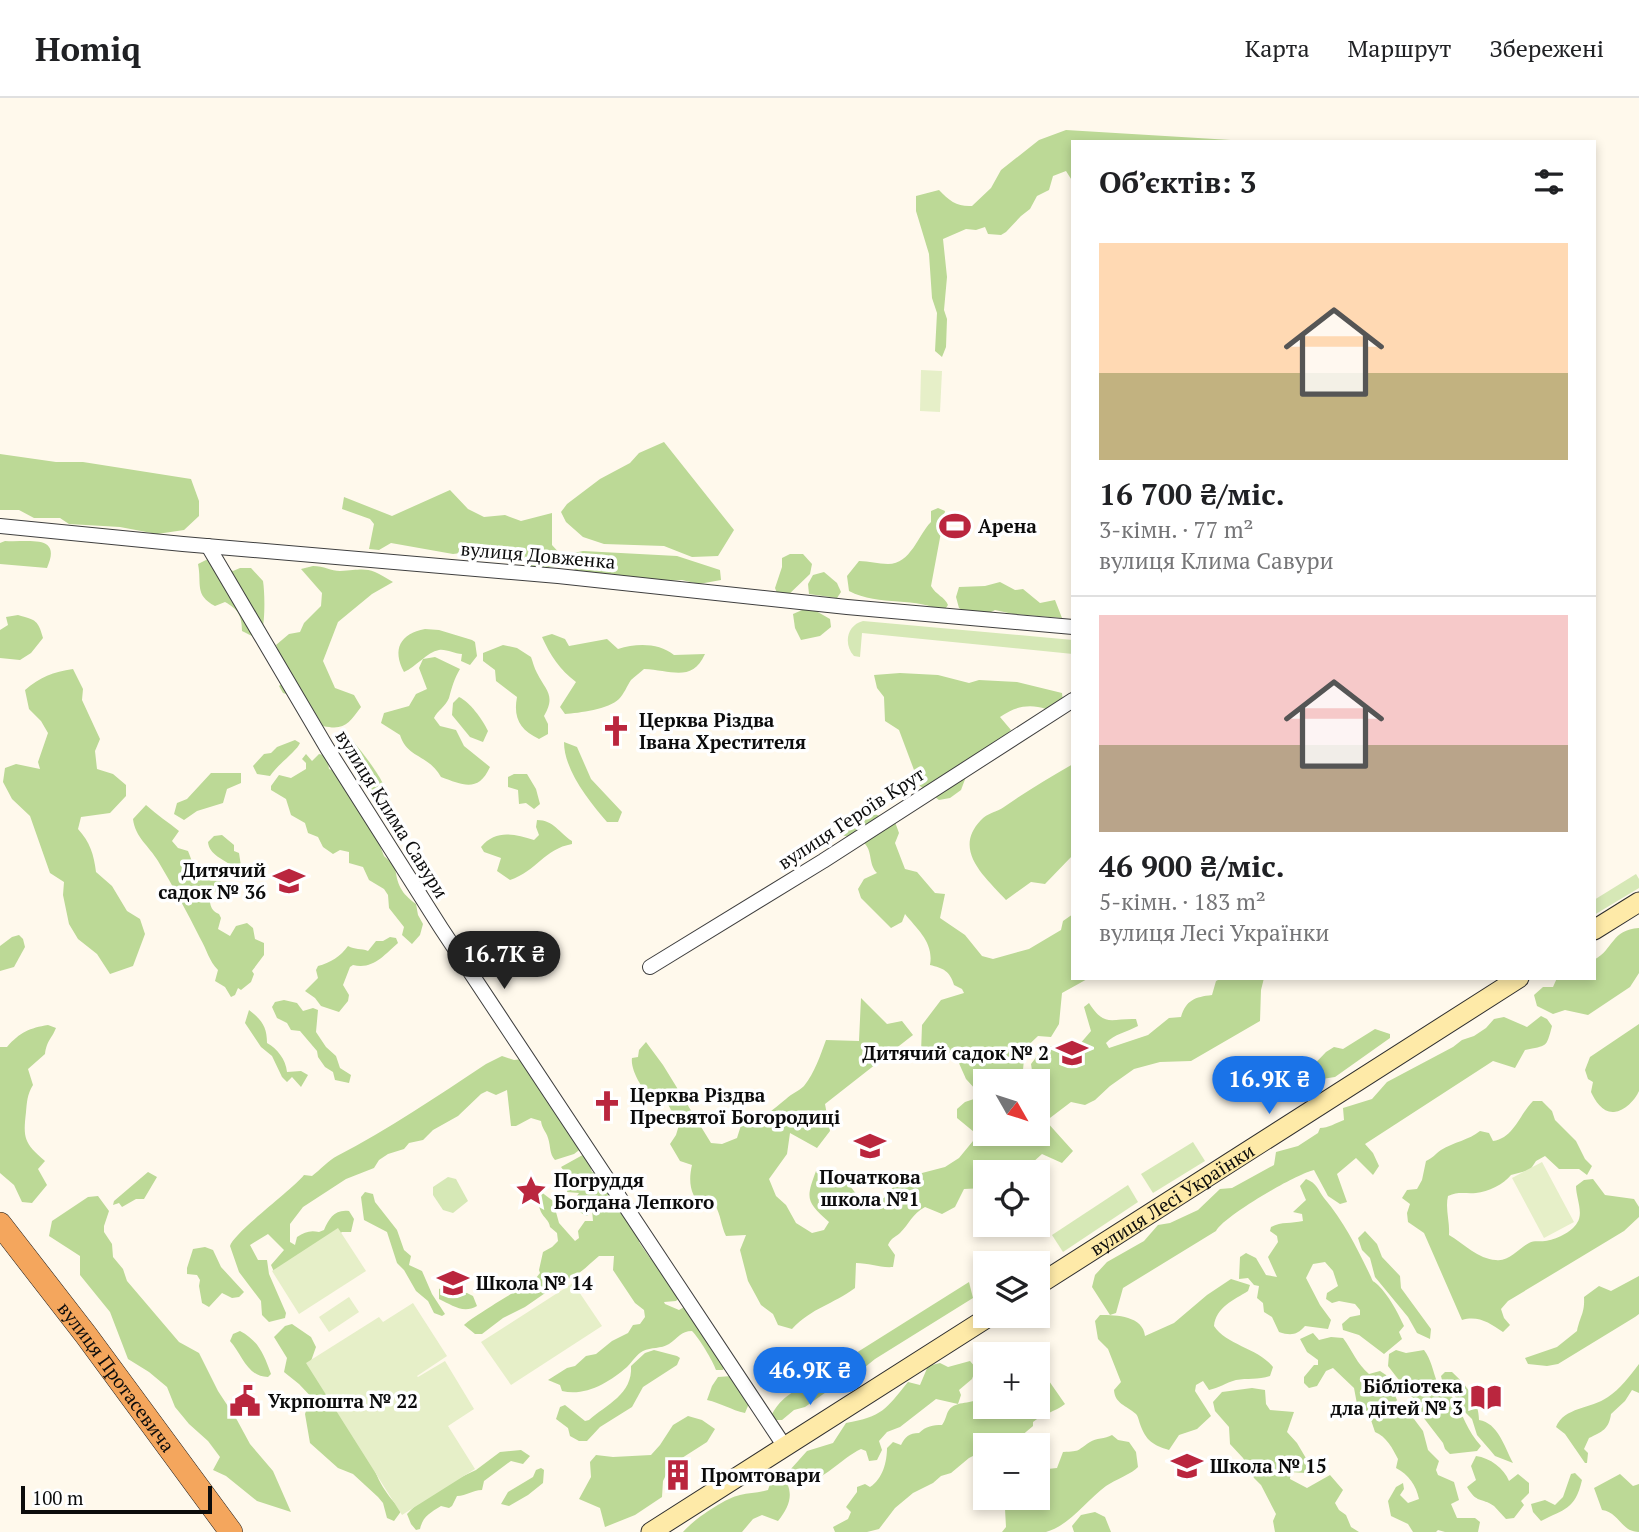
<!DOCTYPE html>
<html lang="uk">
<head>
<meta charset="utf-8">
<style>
  body { margin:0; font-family:"PT Serif",serif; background:#f6f6f6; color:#202124; height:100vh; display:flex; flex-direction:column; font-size:26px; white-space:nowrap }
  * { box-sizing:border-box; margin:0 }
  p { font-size:23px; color:#757577 }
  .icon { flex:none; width:38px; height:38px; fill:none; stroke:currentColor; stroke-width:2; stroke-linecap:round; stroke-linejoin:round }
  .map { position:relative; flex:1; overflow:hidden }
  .details { position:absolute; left:1071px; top:42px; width:525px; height:840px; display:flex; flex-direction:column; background:#fff; border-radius:0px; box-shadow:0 4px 10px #0003 }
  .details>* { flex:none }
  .needle { width:46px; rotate:129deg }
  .fabs { position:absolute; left:973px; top:971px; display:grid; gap:14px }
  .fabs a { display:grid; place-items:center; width:77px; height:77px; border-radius:0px; background:#fff; box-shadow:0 4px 10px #0003; font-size:35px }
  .scale { position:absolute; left:21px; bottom:18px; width:191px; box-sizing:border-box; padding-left:7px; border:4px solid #0c0c0c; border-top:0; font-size:19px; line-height:24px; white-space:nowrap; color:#0c0c0c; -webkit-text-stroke:5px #fff; paint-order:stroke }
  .price { position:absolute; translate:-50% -60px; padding:0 16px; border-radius:24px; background:#1a73e8; color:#fff; font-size:23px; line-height:46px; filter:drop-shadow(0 2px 4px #0008) }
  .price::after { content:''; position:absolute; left:50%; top:42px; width:21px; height:16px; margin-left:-10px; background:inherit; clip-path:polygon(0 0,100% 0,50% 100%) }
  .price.active { background:#222; color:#fff }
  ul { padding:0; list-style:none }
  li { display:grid; align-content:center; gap:14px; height:371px; padding:0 28px }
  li+li { border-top:2px solid #e0e0e0 }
  li span { display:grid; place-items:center; height:217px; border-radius:0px; color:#555 }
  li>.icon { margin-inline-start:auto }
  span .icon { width:126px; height:126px; fill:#fffc; stroke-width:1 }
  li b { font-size:30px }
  h2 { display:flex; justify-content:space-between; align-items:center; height:84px; padding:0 28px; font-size:30px }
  header { display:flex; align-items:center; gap:42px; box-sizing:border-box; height:98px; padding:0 35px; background:#fff; border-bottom:2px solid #e0e0e0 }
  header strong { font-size:33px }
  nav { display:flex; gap:38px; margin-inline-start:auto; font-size:24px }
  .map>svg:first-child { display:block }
</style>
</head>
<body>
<header>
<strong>Homiq</strong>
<nav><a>Карта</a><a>Маршрут</a><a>Збережені</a></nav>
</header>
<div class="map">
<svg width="1639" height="1434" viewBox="0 0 1639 1434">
  <rect width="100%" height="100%" fill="#fff9ec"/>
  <g fill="#d6e8b6">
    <path d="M863,523L1073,542V556L862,535L860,559L854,558C843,546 847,527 863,523Z"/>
    <polygon points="1636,776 1639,781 1639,790 1594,817 1594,802"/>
    <polygon points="1193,1044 1205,1063 1153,1095 1141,1076"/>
    <polygon points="448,1079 456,1081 468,1103 453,1115 443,1112 433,1097 433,1089"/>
    <polygon points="1128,1087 1138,1104 1063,1154 1052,1137"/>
  </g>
  <g fill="#bcd996">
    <path d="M1066,32L1264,44H1073V84L1066,73L1053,78L1049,92L1037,98L1030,111L1021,118L1006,134L1001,137L988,136L985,129L976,132L966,131L943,141L947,179L944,212L947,221L946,249L942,259L935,253L937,215L932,200L929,156L916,113V98L939,92C949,103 958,109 972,108L991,90L1001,72L1039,42Z"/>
    <polygon points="664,344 734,432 718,458 692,459 664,448 604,446 583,439 566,424 561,414 567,406 600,381 630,365 639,355"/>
    <polygon points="0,356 56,364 83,364 191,381 199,403 199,418 184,432 157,436 120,429 69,426 60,420 34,420 19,412 0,412"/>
    <polygon points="450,392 468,411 484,419 505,417 521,423 552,415 552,447 563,459 560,469 534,469 506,458 489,457 478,453 453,456 391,445 379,452 369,451 374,426 370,421 342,411 344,399 392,418"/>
    <path d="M938,410L945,413L931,488C936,497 945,499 948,507L943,514C918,498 879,509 849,493L847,478L859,463C869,463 878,466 888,466C911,466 918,437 931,424V413Z"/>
    <path d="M5,443C27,445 63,435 47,470L0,466V445Z"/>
    <polygon points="583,453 677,458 720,472 721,482 699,486 682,482 661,483 593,477 575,472 570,466 569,456"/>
    <polygon points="790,456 803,456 812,466 810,476 785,500 779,500 775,490 782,469 782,460"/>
    <path d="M208,461L233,473L240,470H251L263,483C265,496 265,522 262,534L252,538L242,533C242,518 238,511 225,504L215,508C194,497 202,486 198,466Z"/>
    <path d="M313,468C324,468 331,473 340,473C367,471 368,468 393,484L372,496L338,524L323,563L335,590L354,597L361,609C349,625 345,633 323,628L308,603L283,595L279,588L286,582L285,570L276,547L289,536L300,534L304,525L321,508L322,495L301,471Z"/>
    <polygon points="824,474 837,485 841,494 837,500 809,496 808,486 813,477"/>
    <polygon points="1000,484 1015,492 1023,491 1040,505 1055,502 1062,520 1013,516 995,512 983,518 972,517 959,510 956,499 959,489 985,488"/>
    <polygon points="809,509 830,521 831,529 820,538 801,542 795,530 793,516"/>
    <path d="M18,517C36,522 38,522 43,540L31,555L20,562L0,560V532L8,527L6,519Z"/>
    <path d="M425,531L439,532L472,542L475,544L477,558L470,567L461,563L462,556C454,556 447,551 439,552C427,554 416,569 404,574C392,551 400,536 425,531Z"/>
    <path d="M552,536L565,541L569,548L607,541L618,551C637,545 659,545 674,557L705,556C692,585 671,572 644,571C640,575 635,578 631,582C627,588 624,596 619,601C609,611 579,615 565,616L560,609L576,584C560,572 550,557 542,539Z"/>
    <path d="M503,547L517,550L531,559C533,564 534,570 537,575C546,593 556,597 544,618L548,626V636L539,641C520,632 513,620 517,599L496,583L495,572L483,563V555Z"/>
    <path d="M435,559L460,571C454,581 452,589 449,600C446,608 437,613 434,620L440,628L456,632L464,648L490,669C478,695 463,687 441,679C429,657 407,660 400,637L381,625L384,615L409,608L416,596L427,591L419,570L423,561Z"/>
    <path d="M73,571L83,591L82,602L100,641L95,653L97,671L113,676L126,687V698L110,715L81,719L78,731C90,744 94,757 96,774L112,788L127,813L140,821L145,836L133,868L110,876L97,856L78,841L69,826L63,797L64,784L50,775L30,718L12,701L3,684L5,670L16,666L40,671L38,664L48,635L41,623L29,611L25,592C40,579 53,574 73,571Z"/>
    <path d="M900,575L938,577L969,585L979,582L1017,584L1062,595L1063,604L1046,611C1029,605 1014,609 1000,619L1011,632L967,676L961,692L950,700L939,702L920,688L899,632L885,623L884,599L877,590L874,577Z"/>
    <path d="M459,599C470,604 482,621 488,633L483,644L470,639L452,617L453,605Z"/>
    <path d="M295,642L300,645C297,653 277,667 270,678L257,676L253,668L264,656L271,655L277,649Z"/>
    <path d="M345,642H352C367,660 385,683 391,705L382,706L359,678L344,650Z"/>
    <path d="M564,644L577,649L591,681L622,714L618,724H607C589,703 564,672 564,644Z"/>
    <path d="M306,656L312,663L319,656L327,658L329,671L334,673L376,737L384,758L395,768C397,787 401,795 416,806L418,817L423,826L420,837L412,846L402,837L404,829L389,810L388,797L384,791L369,782L363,769L349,765V754L340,752L333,756L323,749L318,739L308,735L305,725L291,717L286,701L271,692V688L279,677L291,680L306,671V665L302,661Z"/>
    <path d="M1073,666V757L1045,786L1031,784L1006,802C985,779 952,752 981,722C987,715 997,714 1004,709C1027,693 1049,680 1073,666Z"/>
    <polygon points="211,675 241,675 241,685 227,691 223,705 197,713 184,722 174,716 177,705 187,701"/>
    <polygon points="514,676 527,676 536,691 540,706 534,711 526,705 519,706 518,692 508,689 508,679"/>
    <path d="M146,707C157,717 168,724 179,733L172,743L178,750L188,753C196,772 194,783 220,783L226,788L227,800L223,801L214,793L207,792C212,802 207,811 219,816L221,820L218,831L230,838L236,828L247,825L253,830L255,841L264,845V857L252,873L254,876L251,884L241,892L238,890L235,897L231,899L225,889L215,883L218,872C209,863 207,852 200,840C187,814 173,788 158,763C149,748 135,739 133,721Z"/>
    <path d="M872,715L895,724L899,735L895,745L905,771L917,774L935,795L945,796L940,820L965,837L982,858L993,861L1029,851L1061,832L1063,823L1073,816V880H1089L1062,895L1059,926L1051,939L1038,938L1020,955L1024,961L1022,983L985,984V1036H1038V984L1030,983L1033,979L1031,966L1044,949L1079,947L1091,933L1084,909L1089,905C1105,930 1111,920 1136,921L1138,928C1127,934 1114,936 1106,945L1109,950L1148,937L1169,920L1181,919C1186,902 1195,899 1212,897L1216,883L1222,880H1264L1261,892L1260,923L1191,963L1160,964L1134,971L1110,988L1095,1002L1085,1007L1071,1004L1046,1023L1073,1053L1062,1065L1042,1056L1032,1065L1017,1067L1013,1074H985V1090L964,1091L955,1109L942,1116L925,1109C912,1116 909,1126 900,1135C894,1140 891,1140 888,1147L895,1157L893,1169C880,1170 869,1165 856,1165L855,1190C832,1207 813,1209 792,1231L778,1227L773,1216L761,1207L748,1183L740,1152L746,1137L726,1138C721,1128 721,1117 715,1107L705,1111C690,1099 688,1084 692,1067L680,1063L670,1046L676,1037L679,1027L662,995L655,1002C644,996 630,972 632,960L638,959L639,952L646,944L663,967L711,1045L722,1046L737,1040L743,1021C762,1024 772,1012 786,1001C791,996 799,993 804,988C815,974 820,958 826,942L859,943L861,900L887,926L902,923L913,937L825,1006L830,1033L817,1050L790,1035L787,1056L769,1081L776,1098L786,1107L796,1125L812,1135L824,1132L829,1124C807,1104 805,1102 816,1073L829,1069L846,1083L861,1102L871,1104L884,1100L894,1088L922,1075L945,1069L959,1060L973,1043L974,1034L957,1020V1011L965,1004L977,1000L976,992L966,981L954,954L932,958L921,955L922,927L941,902L964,895L962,891L954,887C950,873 943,870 930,867C934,845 918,832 905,816L902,824L891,830L861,800L858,791L864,781L877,775C868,766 873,753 864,745C856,738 846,740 838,735L854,720Z"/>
    <path d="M537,722C554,722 559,735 572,743V746C544,751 537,773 510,782L497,773L501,760L484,754L481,749C496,731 514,736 534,742L539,737L536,729Z"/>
    <path d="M222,737L234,747V753L239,755L241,768L233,769C224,761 209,757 208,744L214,738Z"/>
    <path d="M1639,830V875L1630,889L1588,917L1565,912L1553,916L1537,908L1534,897L1543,889H1553L1557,880H1594V862C1614,851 1611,832 1639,830Z"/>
    <polygon points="19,837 23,841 25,849 14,869 0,873 0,848 12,839"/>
    <path d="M390,839L396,840L398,845C384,857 373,872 353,867L350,869L343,887L349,897L348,903L339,914L321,908L315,900L305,893L318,880L316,872L318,868C330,865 341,858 348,848C355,852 361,850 368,853L376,843H383Z"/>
    <polygon points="284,902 297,905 303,913 313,910 318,912 316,934 326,949 336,958 340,970 351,977 349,985 335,982 333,974 325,969 318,959 317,953 300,933 291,932 287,925 277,920 272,909 275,904"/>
    <path d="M249,912C262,922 267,929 267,945C277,950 286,962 287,974L301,973L308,977L301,989L292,979L287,984L282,979L272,958L261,949L245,925Z"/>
    <path d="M1541,918L1547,921L1552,928C1546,951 1547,947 1525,952L1515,970L1493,963L1365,1046L1373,1055L1379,1068L1373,1077L1356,1060L1337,1076L1347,1104L1340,1106L1328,1098L1314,1072C1296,1076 1224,1118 1216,1133L1123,1190L1116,1215L1110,1217L1092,1189L1095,1177L1107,1164L1144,1143L1158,1127L1170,1125L1198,1112L1220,1091L1232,1090L1274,1067L1276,1054L1298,1048L1318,1035L1320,1030C1328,1030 1336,1025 1344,1022L1343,1010L1372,1001L1387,984L1453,949L1462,942L1474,938L1486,930L1494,921L1504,919L1527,929Z"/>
    <path d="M1639,926C1639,940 1639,982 1639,993C1635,1002 1625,1013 1614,1014C1603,1015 1595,1003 1591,994L1593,984L1588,981L1585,972L1590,959Z"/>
    <path d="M48,927L56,930C51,942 47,942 45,956L28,971L33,987C27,997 27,1004 26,1014C23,1040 24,1045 45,1063L38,1071L47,1087L32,1105L22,1104L14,1087L0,1075V949H7C20,934 30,930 48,927Z"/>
    <polygon points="1375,931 1390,936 1390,940 1335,979 1322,981 1298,1000 1289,1003 1286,996 1326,954 1334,949 1343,951"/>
    <path d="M502,958L514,962L524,961L582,1050L574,1056L555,1062C549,1055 551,1049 548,1040C546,1033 542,1031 541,1023L531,1020L516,1028H511L507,992L496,997L487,993L481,996L458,1018L433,1032L423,1042L409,1045L404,1051L388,1056L379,1062L374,1070L346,1081L303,1109L290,1126V1144L295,1147L297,1139C305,1134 310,1132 319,1134L324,1132C329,1120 335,1111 349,1113L354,1121L351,1134H342L275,1176L271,1167L284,1152L268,1136L250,1147L258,1162H267L269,1176L286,1215L285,1220L269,1224L262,1217L261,1203L239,1174L230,1148C233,1135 291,1093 304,1077L312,1078C320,1072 329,1062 337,1058C387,1032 438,998 486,966Z"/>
    <path d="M1533,1003H1542L1552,1013L1555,1022L1576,1043L1585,1061L1592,1068L1587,1077L1579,1071H1559L1545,1058L1536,1063L1530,1072L1511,1077C1504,1086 1488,1094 1476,1095C1465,1096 1459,1093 1448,1098C1445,1111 1450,1124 1449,1137C1464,1146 1478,1161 1496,1162C1509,1164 1519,1150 1529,1145C1535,1142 1539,1144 1545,1143C1555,1142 1572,1134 1577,1125C1584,1115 1576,1100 1576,1088L1584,1082L1593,1081L1605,1097L1634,1101L1639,1109V1119L1624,1133L1508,1203L1501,1211L1504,1220L1510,1227L1503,1234C1490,1225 1478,1217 1462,1222L1424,1135L1408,1124L1407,1115L1410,1106L1402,1100L1407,1092L1417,1091L1422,1082L1426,1063C1433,1060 1435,1056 1441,1052C1454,1044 1469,1042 1480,1033L1489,1035L1493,1043C1514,1040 1519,1017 1533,1003Z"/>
    <path d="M588,1054L598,1066L591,1071L592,1074L596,1075L644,1141L639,1144L650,1160L659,1158L680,1199L676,1203L664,1204L665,1206L679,1212L686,1208L726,1264L723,1272H716C713,1263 699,1240 692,1233C681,1233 678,1240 669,1246C661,1251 651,1249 643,1253C636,1257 633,1263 627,1269C610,1284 585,1299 562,1293L560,1287L548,1282L567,1270L575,1268L586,1258L596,1256L612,1243L628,1235L633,1227L640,1226L645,1219L644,1212L635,1205L613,1172L614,1158H599C588,1167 578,1179 564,1182L525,1209L503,1220L482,1236H475L464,1227C469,1221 526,1186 532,1185L540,1175L539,1172L543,1154L552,1149L558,1143L557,1135L550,1129C549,1122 544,1120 541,1114C537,1105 539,1098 531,1092L536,1090L553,1103L559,1125L575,1143L579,1140L578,1133L585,1123H593L592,1112L587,1118C579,1114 575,1112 573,1103L579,1095L567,1094L570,1081L561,1069Z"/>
    <polygon points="148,1074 157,1079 144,1101 136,1101 122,1109 119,1105 113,1107 114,1103"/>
    <path d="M1306,1081C1317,1085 1318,1092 1324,1100C1345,1125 1357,1150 1371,1179C1373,1185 1373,1182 1378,1187C1389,1198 1397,1213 1404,1228L1399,1234L1402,1241L1384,1256L1359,1237L1343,1232L1342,1226L1350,1219L1360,1217V1212L1355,1206L1339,1203L1332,1205L1326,1201L1327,1195L1338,1188L1333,1173L1325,1164L1313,1166L1306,1180L1320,1207L1331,1222L1328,1231L1305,1228C1297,1237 1291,1238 1279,1234L1272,1219L1264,1214L1263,1205L1257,1200L1259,1188L1254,1187L1248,1180L1239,1181L1240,1159L1246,1155L1256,1160L1266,1177L1277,1179L1268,1159L1278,1144L1277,1138L1270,1133L1271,1129C1282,1123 1291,1126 1303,1123L1302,1116L1293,1114L1306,1102L1300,1088Z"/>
    <polygon points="365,1094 373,1096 375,1104 397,1132 404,1152 411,1158 409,1167 422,1173 432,1196 445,1216 442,1218 434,1215 428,1203 416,1193 404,1172 397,1165 387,1134 364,1122 361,1099"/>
    <polygon points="98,1098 109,1113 104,1128 104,1134 112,1146 113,1159 123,1171 127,1183 179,1244 199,1255 218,1293 237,1322 250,1346 273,1373 291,1414 257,1403 226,1378 213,1372 220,1359 208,1343 189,1326 175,1309 167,1289 149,1274 128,1261 110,1214 80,1177 80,1158 49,1138 52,1123 88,1099"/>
    <polygon points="1365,1133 1377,1146 1382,1159 1400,1178 1401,1190 1431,1231 1430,1241 1417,1235 1408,1219 1375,1179 1370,1160 1362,1152 1358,1140"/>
    <polygon points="205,1149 213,1152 221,1169 244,1194 239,1199 232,1200 222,1195 209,1209 202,1205 199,1188 200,1182 197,1177 187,1176 187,1170 193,1151"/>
    <path d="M1639,1178V1216L1635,1219L1558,1266L1547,1268L1528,1266L1525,1260L1557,1249L1577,1233C1580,1218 1585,1215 1584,1199L1599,1188L1611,1193Z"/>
    <path d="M1231,1181L1250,1187L1248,1193C1234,1202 1216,1209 1214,1228C1226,1247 1258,1250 1273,1269L1270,1278C1258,1282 1247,1280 1236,1282C1225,1285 1219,1290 1209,1292L1203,1283L1196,1287L1195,1293L1211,1318L1197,1331L1179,1337L1169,1352C1153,1347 1146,1343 1140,1326C1139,1323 1138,1318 1136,1316C1126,1307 1115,1306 1114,1292L1121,1284L1108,1251L1098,1241L1095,1223L1100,1217C1117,1217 1143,1218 1145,1238L1174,1225L1207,1197Z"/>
    <polygon points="969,1184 973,1200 875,1261 854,1278 845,1279 835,1273 856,1255"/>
    <path d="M446,1188L457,1196L467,1195L473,1198L477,1208C463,1216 452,1207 439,1201V1191Z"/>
    <path d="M292,1226L311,1239L316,1249L311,1263L371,1360C375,1379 388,1400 402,1412L394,1423L387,1420L383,1405L378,1399L353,1376L338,1370L310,1345L305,1316L306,1313L317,1312V1305L299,1286L284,1274L287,1260L274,1239L285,1228Z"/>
    <path d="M240,1233C259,1243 264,1257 271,1276L268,1279C247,1279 242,1256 230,1243L233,1236Z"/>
    <path d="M1313,1235L1319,1242L1331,1239L1343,1240C1352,1252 1357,1266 1369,1276L1380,1273L1386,1277L1397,1302L1389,1315L1408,1313L1423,1333L1428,1352L1439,1363L1436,1372L1438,1377L1454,1384L1459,1402L1451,1406L1457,1420H1475L1480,1424L1478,1434H1445L1438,1432L1436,1434H1413L1408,1426L1391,1418L1388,1403L1396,1389L1403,1385L1404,1391L1400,1397L1408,1405L1419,1401C1416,1387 1409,1377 1396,1370L1398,1361C1393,1351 1386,1338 1375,1334L1370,1319L1357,1306L1354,1290L1333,1270L1326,1273L1317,1288L1309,1290L1304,1285V1279L1314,1267H1318V1262L1307,1254L1300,1241Z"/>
    <path d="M654,1252L677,1258L680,1260L677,1267L643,1289L632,1309L600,1329L587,1343H579L570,1338L568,1330L556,1321L560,1309L565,1307L585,1323L589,1322C606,1307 633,1296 631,1268L645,1255Z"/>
    <path d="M1396,1252L1406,1255L1424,1252C1431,1261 1433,1273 1437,1284C1441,1291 1448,1293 1453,1300C1463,1316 1467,1333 1481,1348L1477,1353L1450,1356L1445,1351L1443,1345L1423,1319L1416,1304L1388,1268L1389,1256Z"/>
    <path d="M1038,1261L1044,1265L1040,1270L1065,1306C1055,1314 1044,1315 1033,1324V1328L1020,1339L1013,1341L1007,1338L999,1341L996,1347L985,1348L979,1355L969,1360L951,1375L941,1378L933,1385L913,1395L895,1410L879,1431L867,1434H835L833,1429L848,1421L851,1414L846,1409L857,1394V1389L865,1386L870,1389C883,1381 887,1363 887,1350L893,1344L901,1347C905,1339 909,1335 919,1335C926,1328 933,1327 942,1327C946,1322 946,1316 949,1312C956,1302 973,1307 981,1299L985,1301V1309H1038Z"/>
    <path d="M970,1263L976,1270L972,1281L959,1292L961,1297L958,1306L936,1301L900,1329L887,1334L879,1343L882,1352L877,1362L869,1363L866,1353L861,1351C841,1360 822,1386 799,1384L790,1372L807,1353L833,1345L846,1325C882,1319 886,1311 908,1284L920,1287L928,1268L940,1265L948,1269Z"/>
    <path d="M1639,1266V1295L1632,1292L1625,1303L1611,1316C1609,1331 1602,1334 1589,1340L1584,1351L1588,1355L1587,1365H1585L1565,1336L1556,1329C1564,1309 1591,1311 1608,1299C1620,1291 1630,1278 1639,1266Z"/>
    <path d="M1445,1274H1452C1466,1287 1479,1302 1479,1322C1498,1325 1504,1348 1513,1365L1495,1358L1490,1352L1477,1337L1472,1321L1459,1308L1455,1298L1443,1286L1441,1278Z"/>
    <path d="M732,1278L750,1303L745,1315C731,1312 721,1305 707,1302L712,1288L718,1279Z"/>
    <path d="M825,1283L829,1292L805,1309L794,1312L782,1322H774L772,1316C784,1295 801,1288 825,1283Z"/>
    <polygon points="1252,1290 1265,1292 1266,1306 1270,1312 1294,1314 1287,1334 1297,1345 1310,1367 1305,1375 1291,1374 1290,1381 1307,1390 1330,1377 1343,1392 1335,1405 1339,1412 1346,1417 1351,1429 1359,1434 1275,1434 1273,1423 1276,1416 1261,1387 1254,1380 1243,1360 1230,1346 1229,1329 1215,1313 1213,1304 1222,1294"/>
    <polygon points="688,1318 702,1322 715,1331 707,1344 671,1367 663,1383 662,1399 635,1417 605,1429 600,1410 579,1401 591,1379 590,1364 596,1357 613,1359 651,1357 660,1347 673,1327"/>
    <path d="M1112,1337L1118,1342L1129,1344L1136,1354L1138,1369C1133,1375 1115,1382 1106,1388C1087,1402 1069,1428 1046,1434C1033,1434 1015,1434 1002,1434L1006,1429L1005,1411L1011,1400H1038V1372L1057,1370L1063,1354C1082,1353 1076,1353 1090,1344C1096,1340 1105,1341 1112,1337Z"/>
    <path d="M521,1352L530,1358L523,1366L511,1363L508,1365L484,1383L482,1392C472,1392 467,1398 457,1398L452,1408L449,1410L441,1408C430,1415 423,1418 420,1431L416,1432L411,1426L407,1416L415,1408L455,1382L476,1372L500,1354Z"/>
    <path d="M1476,1358C1490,1360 1504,1370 1509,1383L1518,1376L1529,1385V1395L1521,1403L1524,1407L1514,1420L1506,1421C1502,1417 1498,1412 1494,1408C1481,1399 1477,1406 1467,1389L1476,1382L1471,1368Z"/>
    <polygon points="541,1370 544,1372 543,1385 528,1397 509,1408 501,1406 508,1394 533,1379 536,1372"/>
    <path d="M1575,1375L1582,1382C1575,1412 1564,1411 1541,1423L1533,1414L1531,1406L1545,1402L1555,1407L1563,1399L1571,1376Z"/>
    <path d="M1620,1376L1633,1388L1639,1386V1434C1621,1434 1619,1414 1602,1412L1594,1390Z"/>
    <path d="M781,1377C795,1392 791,1407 778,1423L762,1417L753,1421L742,1434H683C693,1422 725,1400 740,1397C749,1395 758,1395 768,1392L770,1386Z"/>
    <polygon points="1095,1414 1105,1419 1111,1434 1074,1434 1072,1428 1081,1417"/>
  </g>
  <g fill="#e6efc8">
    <polygon points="921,272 942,273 940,314 920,313"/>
    <polygon points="1542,1064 1574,1124 1544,1140 1512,1080"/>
    <polygon points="338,1130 366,1173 299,1216 272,1173"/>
    <polygon points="573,1185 602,1228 511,1287 481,1244"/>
    <polygon points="349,1199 359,1214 329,1234 319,1219"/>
    <polygon points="413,1205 447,1258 417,1278 418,1279 445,1263 474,1311 448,1328 475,1371 402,1417 306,1265 379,1219 383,1224"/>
  </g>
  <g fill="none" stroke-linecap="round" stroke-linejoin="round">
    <defs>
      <g id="minor">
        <polyline points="0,428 183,446 558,478 847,509 1073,529"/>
        <polyline points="208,448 327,650 441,830 785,1349"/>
        <polyline points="650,869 823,763 1073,602"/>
      </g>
      <g id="secondary">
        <polyline points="1594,832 1639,804"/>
        <path id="s1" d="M1038,1187L1519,880"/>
        <polyline points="651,1434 990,1218"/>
      </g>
      <g id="trunk">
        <path id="s2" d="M0,1126L86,1237L231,1434"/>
      </g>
    </defs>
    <use href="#minor" stroke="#3f3f3f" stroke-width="16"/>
    <use href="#secondary" stroke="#2e2e2e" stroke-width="21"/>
    <use href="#trunk" stroke="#1d1d1d" stroke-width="24"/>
    <use href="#minor" stroke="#fff" stroke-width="14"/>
    <use href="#secondary" stroke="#feeaa8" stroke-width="19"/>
    <use href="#trunk" stroke="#f4a65d" stroke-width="23"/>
  </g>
  <defs>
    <symbol id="stadium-bare" viewBox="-9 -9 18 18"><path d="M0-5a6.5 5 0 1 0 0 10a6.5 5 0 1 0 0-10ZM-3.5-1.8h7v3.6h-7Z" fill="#ba263e" stroke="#fff" stroke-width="2.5" paint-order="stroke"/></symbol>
    <symbol id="church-bare" viewBox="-9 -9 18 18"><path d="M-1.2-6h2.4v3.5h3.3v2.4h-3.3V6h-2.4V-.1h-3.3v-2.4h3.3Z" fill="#ba263e" stroke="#fff" stroke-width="2.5" paint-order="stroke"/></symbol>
    <symbol id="school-bare" viewBox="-9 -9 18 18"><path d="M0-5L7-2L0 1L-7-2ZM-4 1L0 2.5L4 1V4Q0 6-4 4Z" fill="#ba263e" stroke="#fff" stroke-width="2.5" paint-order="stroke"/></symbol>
    <symbol id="sight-bare" viewBox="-9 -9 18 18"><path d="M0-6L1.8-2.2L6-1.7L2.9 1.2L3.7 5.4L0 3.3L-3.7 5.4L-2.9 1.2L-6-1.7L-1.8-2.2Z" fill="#ba263e" stroke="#fff" stroke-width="2.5" paint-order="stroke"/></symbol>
    <symbol id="library-bare" viewBox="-9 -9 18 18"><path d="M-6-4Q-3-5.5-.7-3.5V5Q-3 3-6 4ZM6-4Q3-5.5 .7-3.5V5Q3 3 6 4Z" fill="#ba263e" stroke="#fff" stroke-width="2.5" paint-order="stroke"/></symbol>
    <symbol id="civic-bare" viewBox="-9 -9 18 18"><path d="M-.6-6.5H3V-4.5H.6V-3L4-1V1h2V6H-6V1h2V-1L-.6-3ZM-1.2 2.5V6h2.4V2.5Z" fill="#ba263e" stroke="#fff" stroke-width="2.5" paint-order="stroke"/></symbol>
    <symbol id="building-bare" viewBox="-9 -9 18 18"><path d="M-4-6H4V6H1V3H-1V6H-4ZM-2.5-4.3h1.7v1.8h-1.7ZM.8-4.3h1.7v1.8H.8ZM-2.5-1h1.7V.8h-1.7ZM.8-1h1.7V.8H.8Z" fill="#ba263e" stroke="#fff" stroke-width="2.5" paint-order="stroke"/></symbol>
  </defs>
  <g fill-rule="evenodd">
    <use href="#stadium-bare" x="933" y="406" width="44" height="44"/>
    <use href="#church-bare" x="594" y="611" width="44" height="44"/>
    <use href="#school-bare" x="267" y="761" width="44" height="44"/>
    <use href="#school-bare" x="1050" y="933" width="44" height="44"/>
    <use href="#church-bare" x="585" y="986" width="44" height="44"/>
    <use href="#school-bare" x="848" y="1026" width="44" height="44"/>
    <use href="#sight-bare" x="509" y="1071" width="44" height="44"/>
    <use href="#school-bare" x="431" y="1163" width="44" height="44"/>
    <use href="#library-bare" x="1464" y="1277" width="44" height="44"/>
    <use href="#civic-bare" x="223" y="1281" width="44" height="44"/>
    <use href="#school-bare" x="1165" y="1346" width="44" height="44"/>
    <use href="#building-bare" x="656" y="1355" width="44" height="44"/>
  </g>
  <g text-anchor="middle" stroke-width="7" stroke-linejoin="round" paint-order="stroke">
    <g font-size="19" font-weight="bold" fill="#0c0c0c" stroke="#fff" text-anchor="start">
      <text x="978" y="435">Арена</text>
      <text x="639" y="629">Церква Різдва<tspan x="639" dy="22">Івана Хрестителя</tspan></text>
      <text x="266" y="779" text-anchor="end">Дитячий<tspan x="266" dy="22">садок № 36</tspan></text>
      <text x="1049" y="962" text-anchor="end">Дитячий садок № 2</text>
      <text x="630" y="1004">Церква Різдва<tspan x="630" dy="22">Пресвятої Богородиці</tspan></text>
      <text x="870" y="1086" text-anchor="middle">Початкова<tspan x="870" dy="22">школа №1</tspan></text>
      <text x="554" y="1089">Погруддя<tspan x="554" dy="22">Богдана Лепкого</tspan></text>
      <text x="476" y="1192">Школа № 14</text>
      <text x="1463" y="1295" text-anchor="end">Бібліотека<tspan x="1463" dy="22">дла дітей № 3</tspan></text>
      <text x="268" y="1310">Укрпошта № 22</text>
      <text x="1210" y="1375">Школа № 15</text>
      <text x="701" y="1384">Промтовари</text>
    </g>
    <g font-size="19" fill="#0c0c0c" stroke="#fff">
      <text transform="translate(538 457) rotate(5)" y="7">вулиця Довженка</text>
      <text transform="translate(392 716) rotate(58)" y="7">вулиця Клима Савури</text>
      <text transform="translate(851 720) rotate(-33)" y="7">вулиця Героїв Крут</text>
      <text dy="7" stroke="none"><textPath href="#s1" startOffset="159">вулиця Лесі Українки</textPath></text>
      <text dy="7" stroke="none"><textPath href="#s2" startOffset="192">вулиця Протасевича</textPath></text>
    </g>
  </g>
</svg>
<div class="fabs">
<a><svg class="needle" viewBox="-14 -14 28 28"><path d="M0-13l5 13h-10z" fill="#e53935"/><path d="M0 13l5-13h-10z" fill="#757577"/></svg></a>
<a><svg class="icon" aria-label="locate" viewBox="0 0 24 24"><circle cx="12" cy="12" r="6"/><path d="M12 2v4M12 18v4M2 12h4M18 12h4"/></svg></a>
<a><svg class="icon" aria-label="layers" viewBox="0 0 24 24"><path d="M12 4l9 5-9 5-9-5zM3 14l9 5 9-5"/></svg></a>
<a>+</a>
<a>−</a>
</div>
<div class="scale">100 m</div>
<b class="price active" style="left:504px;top:893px">16.7K ₴</b>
<b class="price" style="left:1269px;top:1018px">16.9K ₴</b>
<b class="price" style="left:810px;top:1309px">46.9K ₴</b>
<section class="details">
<h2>Об’єктів: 3<svg class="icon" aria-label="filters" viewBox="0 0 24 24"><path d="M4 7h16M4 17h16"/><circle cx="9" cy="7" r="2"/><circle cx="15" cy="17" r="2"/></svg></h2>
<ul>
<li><span style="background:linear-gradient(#ffd9b3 60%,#c2b280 0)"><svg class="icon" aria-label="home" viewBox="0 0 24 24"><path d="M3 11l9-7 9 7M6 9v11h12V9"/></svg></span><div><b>16 700 ₴/міс.</b><p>3-кімн. · 77 m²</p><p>вулиця Клима Савури</p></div></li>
<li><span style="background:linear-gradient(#f6c9c9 60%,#b9a48a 0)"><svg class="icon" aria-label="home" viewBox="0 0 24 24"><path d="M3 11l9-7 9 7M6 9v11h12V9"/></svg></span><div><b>46 900 ₴/міс.</b><p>5-кімн. · 183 m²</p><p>вулиця Лесі Українки</p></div></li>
</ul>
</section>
</div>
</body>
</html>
